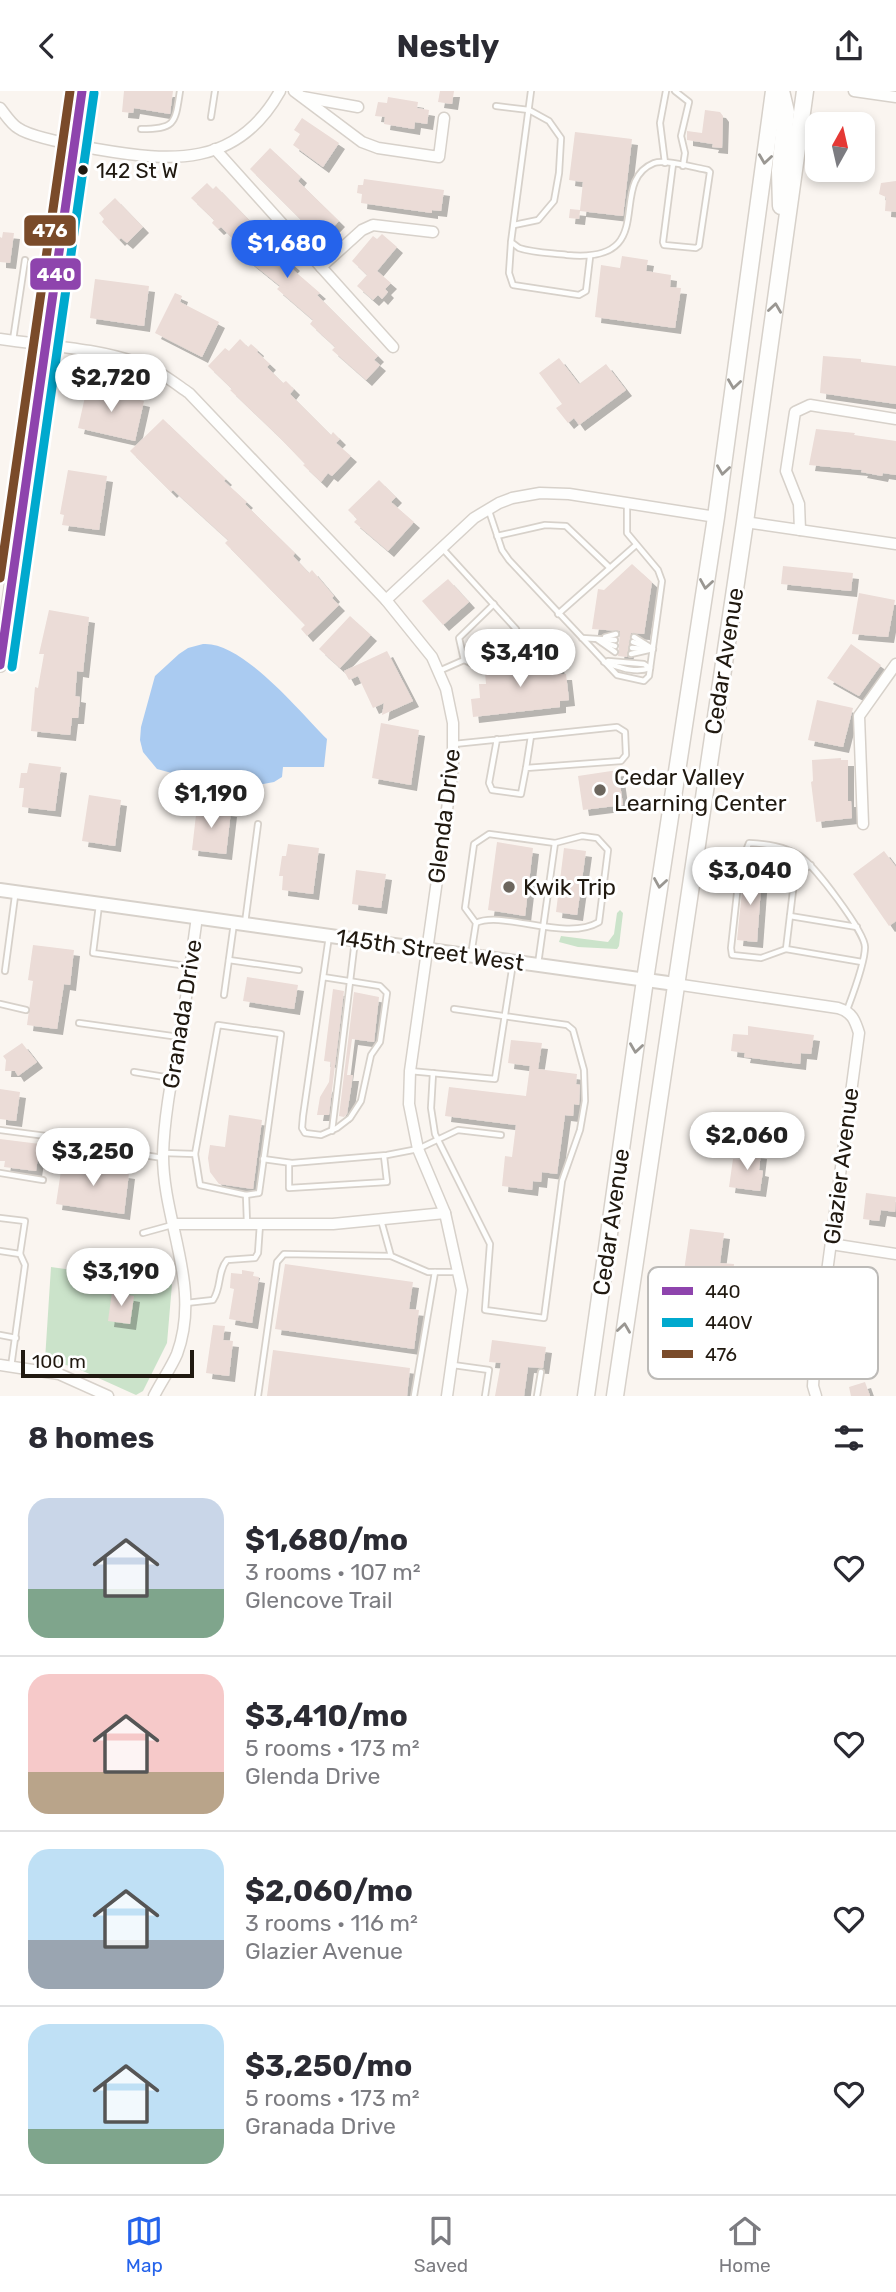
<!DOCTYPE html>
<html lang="en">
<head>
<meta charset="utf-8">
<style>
  body { margin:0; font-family:Rubik,sans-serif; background:#f7f7f7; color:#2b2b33; height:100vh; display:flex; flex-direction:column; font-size:26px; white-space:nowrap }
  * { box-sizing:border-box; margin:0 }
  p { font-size:23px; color:#7c7c81 }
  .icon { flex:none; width:38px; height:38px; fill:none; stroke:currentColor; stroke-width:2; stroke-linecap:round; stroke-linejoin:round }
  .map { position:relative; height:1305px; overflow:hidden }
  .drawer { display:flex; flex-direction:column; background:#fff; flex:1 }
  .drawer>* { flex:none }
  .needle { width:46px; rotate:8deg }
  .tools { position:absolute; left:805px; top:21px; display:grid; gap:14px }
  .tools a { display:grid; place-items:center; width:70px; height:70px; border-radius:14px; background:#fff; box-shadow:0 4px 10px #0003; font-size:35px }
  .scale { position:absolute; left:21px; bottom:18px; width:173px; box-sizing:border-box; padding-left:7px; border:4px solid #201910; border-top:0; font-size:19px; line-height:24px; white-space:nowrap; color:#201910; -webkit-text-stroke:5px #fff; paint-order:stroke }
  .price { position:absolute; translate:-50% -60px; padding:0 16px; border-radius:24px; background:#fff; color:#222; font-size:23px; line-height:46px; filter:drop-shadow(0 2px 4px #0008) }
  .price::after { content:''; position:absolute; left:50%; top:42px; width:21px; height:16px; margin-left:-10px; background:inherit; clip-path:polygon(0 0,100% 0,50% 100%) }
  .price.current { background:#2563eb; color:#fff }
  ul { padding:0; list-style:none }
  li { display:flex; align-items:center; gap:21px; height:175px; padding:0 28px }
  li+li { border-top:2px solid #e1e1e2 }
  li span { display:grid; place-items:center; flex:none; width:196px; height:140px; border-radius:21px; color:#555 }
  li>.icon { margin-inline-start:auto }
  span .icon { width:84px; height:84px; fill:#fffc; stroke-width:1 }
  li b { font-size:30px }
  h2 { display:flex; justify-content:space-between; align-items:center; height:84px; padding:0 28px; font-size:30px }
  header { display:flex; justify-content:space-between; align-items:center; height:91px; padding:0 28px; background:#fff; font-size:32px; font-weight:700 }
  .dock { display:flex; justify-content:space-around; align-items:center; height:98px; border-top:2px solid #e1e1e2; background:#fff; font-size:19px; color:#7c7c81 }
  .dock a { display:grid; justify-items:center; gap:4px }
  .dock .current { color:#2563eb }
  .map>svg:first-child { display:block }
</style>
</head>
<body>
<header><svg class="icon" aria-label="back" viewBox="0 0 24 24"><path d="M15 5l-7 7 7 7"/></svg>Nestly<svg class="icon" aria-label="share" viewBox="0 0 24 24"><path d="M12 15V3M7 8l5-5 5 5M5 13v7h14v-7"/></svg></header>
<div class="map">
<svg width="896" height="1305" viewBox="0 0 896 1305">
  <defs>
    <filter id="shadow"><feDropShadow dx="6" dy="6" stdDeviation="0" flood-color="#0004"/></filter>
  </defs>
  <rect width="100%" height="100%" fill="#faf5f0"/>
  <g fill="#cbe3ca">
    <polygon points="620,819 623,822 619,855 617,858 578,856 559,851 561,845 608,851 614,843 617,822"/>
    <polygon points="51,1176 172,1193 167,1252 143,1300 136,1304 74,1276 45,1269"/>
  </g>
  <path fill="#aacbf1" d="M203,553C242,550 299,620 327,648L324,676H283L282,686L274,691L242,697H227L157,678L143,661L140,649L141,636L155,585L179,563L188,557Z"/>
  <g fill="#ebdcd7" filter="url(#shadow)">
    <polygon points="124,0 173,0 170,23 134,17 133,22 122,21"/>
    <polygon points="440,0 454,0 452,13 438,11"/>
    <polygon points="388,6 418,11 417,17 429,19 427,33 415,31 414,38 384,33 385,26 375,25 378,11 387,12"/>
    <polygon points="705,19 720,21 723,25 722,57 712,56 713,53 687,49 687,40 702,42"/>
    <polygon points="302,27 339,52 323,76 293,54 300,43 294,39"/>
    <polygon points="575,41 632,48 623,125 580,120 579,128 569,127 570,118 580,119 583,91 569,89"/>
    <polygon points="270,57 301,86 298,90 339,130 321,149 250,78"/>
    <polygon points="364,88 444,99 441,120 432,119 432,122 361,112 362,103 357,102 358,94 363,94"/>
    <polygon points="896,90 896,121 885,120 886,106 879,103 881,92"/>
    <polygon points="207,92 213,98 216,95 260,140 258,142 294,174 291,177 320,202 317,204 378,265 374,269 380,274 366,289 332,259 335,256 310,233 313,229 277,198 280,195 238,161 242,157 221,136 218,138 212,132 214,129 191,107"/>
    <polygon points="115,107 143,136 127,152 121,147 119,149 102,131 104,128 99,122"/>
    <polygon points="3,141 14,142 10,172 0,171 0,146 2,147"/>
    <polygon points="382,143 397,156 377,180 391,192 385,198 388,201 382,208 378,204 373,209 357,195 367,184 352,170 373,145 377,148"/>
    <polygon points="622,165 648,169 646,180 671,184 670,196 681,197 675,237 595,226 601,174 620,177"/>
    <polygon points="95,188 149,195 144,235 90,227"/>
    <polygon points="175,202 182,205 180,211 219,231 202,266 155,242"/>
    <polygon points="240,248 248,256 251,253 258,259 257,261 270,273 267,276 283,292 286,290 294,298 290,303 331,344 333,341 340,348 336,352 351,365 332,385 328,382 321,391 303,374 305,373 277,344 230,299 232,298 208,275 225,257 229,260"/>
    <polygon points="823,265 861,268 861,271 896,275 896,313 820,302"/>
    <polygon points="559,267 579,293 606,273 626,299 579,334 574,327 568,332 556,317 562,313 539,282"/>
    <polygon points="87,297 144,310 135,350 78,337"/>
    <polygon points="163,328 226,388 224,390 247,411 245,413 295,462 293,465 309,482 312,479 334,505 332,507 339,514 307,545 301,538 305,534 225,452 228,449 173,399 171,401 130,360"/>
    <polygon points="816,338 855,342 854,344 896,350 896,384 883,382 882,385 861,381 862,379 809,374"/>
    <polygon points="68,379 107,385 99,439 62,434 64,424 60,423"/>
    <polygon points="379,389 396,406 391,411 414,431 388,460 354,431 357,428 348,419"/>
    <polygon points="632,473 652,491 644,543 631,542 627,566 618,565 620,540 592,538 598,498 604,499"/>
    <polygon points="783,475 853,482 851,500 781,493"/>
    <polygon points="448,488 469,511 443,534 422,510"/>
    <polygon points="859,502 895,509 888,546 852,543"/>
    <polygon points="49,519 89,526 83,581 77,580 75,605 80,606 78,627 72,627 70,644 31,640 35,596 38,597 44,563 39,563"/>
    <polygon points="350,525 371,544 340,577 319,558"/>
    <polygon points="851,553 881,574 859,605 827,587"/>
    <polygon points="387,560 413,610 382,624 384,612 373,617 358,585 349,589 344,580"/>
    <polygon points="510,565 511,578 558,572 559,583 566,583 569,609 560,610 560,616 473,626 471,608 480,607 479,593 486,593 485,581 499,580 497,566"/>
    <polygon points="817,609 853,617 843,656 808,649"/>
    <polygon points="381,632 419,639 411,694 372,687"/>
    <polygon points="841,667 841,669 848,669 848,710 851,710 852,727 816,731 811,691 813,690 812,669"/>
    <polygon points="29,672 61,676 55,720 22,716 24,697 19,697 21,682 27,682"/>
    <polygon points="618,679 623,714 583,719 578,685"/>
    <polygon points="89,704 121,709 115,755 82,750"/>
    <polygon points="197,715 231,720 226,763 192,759"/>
    <polygon points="497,751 533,757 525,825 488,819"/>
    <polygon points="288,753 319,757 313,803 282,799 283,785 279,785 282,765 286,765"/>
    <polygon points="564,757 586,760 577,824 556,821"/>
    <polygon points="884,760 896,776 896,830 889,835 853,783"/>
    <polygon points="356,779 386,783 381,817 352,813"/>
    <polygon points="744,780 762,783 757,851 737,849"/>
    <polygon points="33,854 74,859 70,894 64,893 57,938 27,934 33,890 28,889"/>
    <polygon points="247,886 298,894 294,918 243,910"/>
    <polygon points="333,898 344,900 329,1024 317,1024 320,1006 329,991 331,971 324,970"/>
    <polygon points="354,901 379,906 374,951 352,948 347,984 353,984 347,1023 344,1026 339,1025"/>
    <polygon points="748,935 814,944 811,963 801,962 800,973 744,966 745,962 731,960 733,943 748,944"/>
    <polygon points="511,949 542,952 538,978 577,983 576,993 580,994 579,1014 574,1013 573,1025 565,1024 557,1083 542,1081 541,1091 533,1090 532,1099 502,1095 505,1065 512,1066 516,1034 445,1025 449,996 526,1005 530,975 508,972"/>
    <polygon points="22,952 37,971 18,985 15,980 5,980 6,969 3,965"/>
    <polygon points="0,998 20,1001 16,1030 0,1028"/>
    <polygon points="229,1024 262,1029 253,1098 219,1093 210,1081 208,1067 210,1054 225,1056"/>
    <polygon points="0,1048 40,1053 36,1080 4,1076 5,1070 0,1070"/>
    <polygon points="743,1060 761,1062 759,1079 763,1080 760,1100 729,1096 733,1068 742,1069"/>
    <polygon points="62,1073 88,1076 89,1073 102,1075 102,1078 129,1082 124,1123 56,1113"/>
    <polygon points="866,1102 896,1106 895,1121 881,1119 879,1130 863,1128"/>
    <polygon points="690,1138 724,1142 720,1172 734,1173 732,1189 692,1183 692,1181 684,1180"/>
    <polygon points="285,1173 413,1191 409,1218 419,1219 414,1258 275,1238"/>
    <polygon points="242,1179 254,1181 253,1185 259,1186 252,1232 229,1228 234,1198 230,1197 231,1182 242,1183"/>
    <polygon points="112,1201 134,1205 130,1233 108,1230"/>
    <polygon points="213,1234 225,1235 223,1249 233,1250 229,1285 206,1282"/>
    <polygon points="492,1249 546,1256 543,1277 528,1276 524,1305 495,1305 501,1272 489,1271"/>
    <polygon points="273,1259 410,1277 407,1305 267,1305"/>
    <polygon points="865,1291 870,1305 851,1305 849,1296"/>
  </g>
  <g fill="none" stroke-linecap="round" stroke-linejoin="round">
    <defs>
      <g id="service">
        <path d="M531,0L511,151L519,157C534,162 551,162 567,164C662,173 605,92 654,72C665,68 696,77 708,79L710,81L699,155L696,157L664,154L663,151L673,73"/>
        <polyline points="675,0 689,11 681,45 685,62 683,75"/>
        <polyline points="496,15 529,19 549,30 561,47 559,82 554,110 538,129 514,134"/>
        <polyline points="211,26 215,0"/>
        <path d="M141,38C176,38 175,32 180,0"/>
        <polyline points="665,72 660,32 666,0"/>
        <polyline points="511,152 509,182 513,194 579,204 586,200 590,166"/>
        <polyline points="13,249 25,169"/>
        <polyline points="489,420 502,459 509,469 617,584 644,590 649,585 662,490 658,479 627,442 627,413"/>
        <polyline points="497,445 545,434 566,435 610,477"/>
        <polyline points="558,523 636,454"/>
        <polyline points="605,546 616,543"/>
        <polyline points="634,546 653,558"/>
        <polyline points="582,547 615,549"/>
        <polyline points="598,549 615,561"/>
        <polyline points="604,551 615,555"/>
        <polyline points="633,551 646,556"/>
        <polyline points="632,557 645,558"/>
        <polyline points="631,563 653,558"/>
        <polyline points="464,569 459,547 494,513"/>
        <polyline points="608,570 644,573 650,577"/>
        <path d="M604,571C619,576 635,583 650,577"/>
        <polyline points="439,580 464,569 473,573 479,572 516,538 442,457"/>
        <polyline points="454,653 617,636 625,641 626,664 621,670 526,677 521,703 492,699 489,692 497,648"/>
        <polyline points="526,677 531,645"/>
        <path d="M811,774L795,783L740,775L749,752C767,753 784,755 800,765C814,774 865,841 865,856C865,872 853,903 847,919"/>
        <polyline points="740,775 731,857 732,864 761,867 786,858"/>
        <polyline points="795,783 786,858 862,871"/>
        <polyline points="99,814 93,862 188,875"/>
        <polyline points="790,825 857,836"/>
        <polyline points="245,832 258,733"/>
        <path d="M471,864L476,832L465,817L474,753L489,743L555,752L582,745L597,747L608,759L599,831C566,851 502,819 476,832"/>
        <polyline points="229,869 299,879"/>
        <polyline points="538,873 555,752"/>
        <polyline points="5,880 15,805"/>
        <polyline points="323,886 380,895 387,902 380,951 371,964 361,1010 350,1027 337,1037 321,1044 305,1042 302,1037 303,1025 329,845"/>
        <polyline points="224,904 234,832"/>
        <polyline points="0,913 26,919"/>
        <polyline points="79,932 179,946"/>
        <polyline points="410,980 495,988 513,872"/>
        <polyline points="134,981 171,987"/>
        <polyline points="433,982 431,1017 435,1043 490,1153 485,1219 544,1227 562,1090 580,1039 585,1010 584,979 573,939 567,934 454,918"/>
        <polyline points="0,1039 46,1045 63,1052 163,1067"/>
        <polyline points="332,1040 355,849"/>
        <polyline points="164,1062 195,1063 200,1094 246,1104 247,1132"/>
        <polyline points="195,1063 218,934 281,943 259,1102 246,1104"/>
        <polyline points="263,1068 292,1072 387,1064 418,1058 458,1039 501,1044"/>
        <polyline points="289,1072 289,1097 387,1091 384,1065"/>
        <polyline points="0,1082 43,1089"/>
        <polyline points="0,1127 25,1130 20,1163"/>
        <polyline points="381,1129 391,1165 428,1181 457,1181"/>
        <polyline points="143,1142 172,1134"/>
        <polyline points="0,1160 20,1163 25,1174 11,1276"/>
        <path d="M186,1212L213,1209C222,1196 217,1181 227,1169L255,1167L258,1162L260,1133"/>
        <polyline points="764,1218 759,1251 740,1248 745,1216 820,1227"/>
        <polyline points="0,1244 16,1247"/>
        <polyline points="453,1274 489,1279 485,1305"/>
        <polyline points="258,1305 277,1171 284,1163 391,1165"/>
        <polyline points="414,1305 435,1181"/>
        <polyline points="537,1305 541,1281"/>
      </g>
      <g id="minor">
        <polyline points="294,0 362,51 378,57 439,66 444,27"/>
        <polyline points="854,0 896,6"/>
        <polyline points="303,6 358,16"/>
        <path d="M0,17C5,23 11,33 18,37C30,46 79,55 96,58C171,71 237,77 280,0"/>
        <polyline points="215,58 393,256"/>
        <polyline points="321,176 362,139 373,134 433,141"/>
        <path d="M0,248C46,255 95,257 138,272C157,278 173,291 189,302L386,509L432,566L446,598L453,632V676L410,980L409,1013L418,1058L445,1122L462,1199L447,1305"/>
        <polyline points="745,431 896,453"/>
        <polyline points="800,439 799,413 786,380 795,321 810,314 896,328"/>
        <polyline points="386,509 474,427 499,412 512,407 540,402 569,403 716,426"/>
        <polyline points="863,733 859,625 896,573"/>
        <path d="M675,893L838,917C852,921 855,929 859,942L814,1278L813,1295L816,1305"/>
        <polyline points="173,1133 333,1133 445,1122"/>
        <polyline points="831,1153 896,1163"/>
        <polyline points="0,1274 59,1283 108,1305"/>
        <path d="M154,1305C161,1291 171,1277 177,1263C202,1195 163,1132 163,1064C164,1025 172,986 179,948C187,908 191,867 197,826"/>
      </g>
      <g id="tertiary">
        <polyline points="0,574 82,0"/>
        <polyline points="0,799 675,893"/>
      </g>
      <g id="trunk">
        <polyline points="781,0 786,21 780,80 781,115"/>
        <polyline points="586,1305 645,889 716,426 774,0"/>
        <polyline points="615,1305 745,431 805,0"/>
      </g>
    </defs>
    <use href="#service" stroke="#d7d1ca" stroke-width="8"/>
    <use href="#minor" stroke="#d7d1ca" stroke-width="13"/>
    <use href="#tertiary" stroke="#d7d1ca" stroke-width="16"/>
    <use href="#trunk" stroke="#d7d1ca" stroke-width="19"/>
    <use href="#service" stroke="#fefefd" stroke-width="4.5"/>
    <use href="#minor" stroke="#fefefd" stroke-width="10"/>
    <use href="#tertiary" stroke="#fefefd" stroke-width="12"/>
    <use href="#trunk" stroke="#fefefd" stroke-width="16"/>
    <defs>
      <polyline id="bus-1" points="0,574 82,0"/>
      <polyline id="bus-2" points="12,576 94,2"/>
      <polyline id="bus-3" points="0,487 70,0"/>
    </defs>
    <use href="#bus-1" stroke="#fff" stroke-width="14"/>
    <use href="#bus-2" stroke="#fff" stroke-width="14"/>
    <use href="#bus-3" stroke="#fff" stroke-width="14"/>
    <use href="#bus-1" stroke="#8e44ad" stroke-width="9"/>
    <use href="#bus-2" stroke="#00a9ce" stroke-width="9"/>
    <use href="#bus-3" stroke="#7a4b2a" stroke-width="9"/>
  </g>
  <defs><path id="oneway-chevron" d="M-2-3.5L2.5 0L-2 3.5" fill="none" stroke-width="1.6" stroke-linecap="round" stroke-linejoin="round" transform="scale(1.75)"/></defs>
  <g stroke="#9a9792">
    <use href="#oneway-chevron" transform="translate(765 68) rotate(98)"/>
    <use href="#oneway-chevron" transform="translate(775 217) rotate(-82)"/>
    <use href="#oneway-chevron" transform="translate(734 293) rotate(98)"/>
    <use href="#oneway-chevron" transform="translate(723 379) rotate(98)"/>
    <use href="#oneway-chevron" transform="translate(706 493) rotate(99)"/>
    <use href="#oneway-chevron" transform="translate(660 792) rotate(99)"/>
    <use href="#oneway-chevron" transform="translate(636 957) rotate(98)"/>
    <use href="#oneway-chevron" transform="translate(624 1237) rotate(-82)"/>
  </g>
  <circle fill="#201910" stroke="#fff" stroke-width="2.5" cx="83" cy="79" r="6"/>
  <g fill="#6c665e" stroke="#fff" stroke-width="2.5">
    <circle cx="600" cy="699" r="7"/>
    <circle cx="509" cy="796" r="7"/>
  </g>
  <g text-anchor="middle" stroke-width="6" stroke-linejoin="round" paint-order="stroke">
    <g font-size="21" fill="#201910" stroke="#fff" text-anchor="start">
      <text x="96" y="87">142 St W</text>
    </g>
    <g font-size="23" fill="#201910" stroke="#fff">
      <text transform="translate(724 570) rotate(-81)" y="8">Cedar Avenue</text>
      <text transform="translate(444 725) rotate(-83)" y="8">Glenda Drive</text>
      <text transform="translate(430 859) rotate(8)" y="8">145th Street West</text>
      <text transform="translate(182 923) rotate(-81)" y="8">Granada Drive</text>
      <text transform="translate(841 1075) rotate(-83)" y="8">Glazier Avenue</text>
      <text transform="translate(611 1131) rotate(-82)" y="8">Cedar Avenue</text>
    </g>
    <g font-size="23" fill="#201910" stroke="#fff" text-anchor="start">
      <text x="614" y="694">Cedar Valley<tspan x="614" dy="26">Learning Center</tspan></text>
      <text x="523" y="804">Kwik Trip</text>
    </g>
  </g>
  <rect x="648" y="1176" width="230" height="112" rx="10" fill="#fff" stroke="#bcbab7" stroke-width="2"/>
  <rect x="662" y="1196" width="31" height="8" fill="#8e44ad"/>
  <rect x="662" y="1227" width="31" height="9" fill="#00a9ce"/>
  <rect x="662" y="1259" width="31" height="8" fill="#7a4b2a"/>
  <g font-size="19" fill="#201910">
    <text x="705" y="1207">440</text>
    <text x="705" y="1238">440V</text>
    <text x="705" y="1270">476</text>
  </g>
  <g stroke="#fff" stroke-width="2.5">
    <rect x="23" y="123" width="54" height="33" rx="7" fill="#7a4b2a"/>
    <rect x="29" y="166" width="53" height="34" rx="7" fill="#8e44ad"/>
  </g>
  <g font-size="19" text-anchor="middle" font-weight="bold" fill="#fff">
    <text x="50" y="146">476</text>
    <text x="56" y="190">440</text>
  </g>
</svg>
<div class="tools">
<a><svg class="needle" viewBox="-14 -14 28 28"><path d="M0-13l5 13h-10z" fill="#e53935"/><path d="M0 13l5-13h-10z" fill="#7c7c81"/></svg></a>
</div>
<div class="scale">100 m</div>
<b class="price current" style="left:287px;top:189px">$1,680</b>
<b class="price" style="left:111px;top:323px">$2,720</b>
<b class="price" style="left:520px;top:598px">$3,410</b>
<b class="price" style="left:211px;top:739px">$1,190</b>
<b class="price" style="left:750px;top:816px">$3,040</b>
<b class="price" style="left:747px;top:1081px">$2,060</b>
<b class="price" style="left:93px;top:1097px">$3,250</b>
<b class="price" style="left:121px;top:1217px">$3,190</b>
</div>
<section class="drawer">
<h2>8 homes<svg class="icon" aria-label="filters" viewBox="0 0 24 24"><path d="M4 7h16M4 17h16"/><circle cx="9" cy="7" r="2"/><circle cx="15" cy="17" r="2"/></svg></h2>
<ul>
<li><span style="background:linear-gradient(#c9d6e8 65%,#7fa58c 0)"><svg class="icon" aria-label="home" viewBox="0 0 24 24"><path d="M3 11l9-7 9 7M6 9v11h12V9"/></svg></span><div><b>$1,680/mo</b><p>3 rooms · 107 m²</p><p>Glencove Trail</p></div><svg class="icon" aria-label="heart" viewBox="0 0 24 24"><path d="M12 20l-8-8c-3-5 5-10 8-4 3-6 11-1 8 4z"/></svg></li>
<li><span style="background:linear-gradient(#f6c9c9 70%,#b9a48a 0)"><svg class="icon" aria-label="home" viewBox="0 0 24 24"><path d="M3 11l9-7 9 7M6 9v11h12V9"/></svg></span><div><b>$3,410/mo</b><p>5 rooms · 173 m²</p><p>Glenda Drive</p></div><svg class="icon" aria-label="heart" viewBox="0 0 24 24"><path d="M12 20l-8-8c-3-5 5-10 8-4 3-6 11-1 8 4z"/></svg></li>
<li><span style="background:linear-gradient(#bfe0f5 65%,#9aa5b1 0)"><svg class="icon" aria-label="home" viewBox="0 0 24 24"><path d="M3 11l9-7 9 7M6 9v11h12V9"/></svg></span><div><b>$2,060/mo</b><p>3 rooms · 116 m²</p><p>Glazier Avenue</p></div><svg class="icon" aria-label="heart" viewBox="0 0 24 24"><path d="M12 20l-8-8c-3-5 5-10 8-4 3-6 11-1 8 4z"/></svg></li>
<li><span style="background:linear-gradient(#bfe0f5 75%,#7fa58c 0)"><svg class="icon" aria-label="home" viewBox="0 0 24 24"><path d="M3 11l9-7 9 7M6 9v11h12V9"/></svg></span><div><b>$3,250/mo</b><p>5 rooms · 173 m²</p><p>Granada Drive</p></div><svg class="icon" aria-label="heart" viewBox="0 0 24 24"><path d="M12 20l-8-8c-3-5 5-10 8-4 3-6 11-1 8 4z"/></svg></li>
</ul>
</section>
<nav class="dock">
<a class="current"><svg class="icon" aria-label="map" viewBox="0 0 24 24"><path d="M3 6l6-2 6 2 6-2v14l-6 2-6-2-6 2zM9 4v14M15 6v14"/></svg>Map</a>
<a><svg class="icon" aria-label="saved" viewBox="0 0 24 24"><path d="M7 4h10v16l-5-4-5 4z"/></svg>Saved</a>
<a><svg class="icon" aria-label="home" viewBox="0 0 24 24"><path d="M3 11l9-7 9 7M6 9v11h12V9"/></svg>Home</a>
</nav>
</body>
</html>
